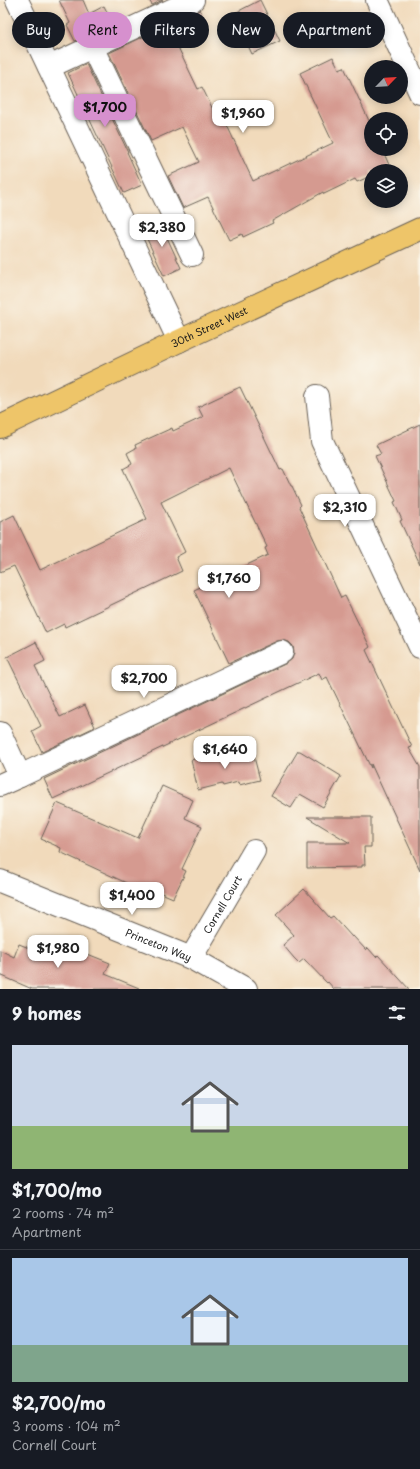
<!DOCTYPE html>
<html lang="en">
<head>
<meta charset="utf-8">
<style>
  body { margin:0; font-family:"Playpen Sans",sans-serif; background:#20242c; color:#f1f3f6; height:100vh; display:flex; flex-direction:column; font-size:15px; white-space:nowrap }
  * { box-sizing:border-box; margin:0 }
  p { font-size:13px; color:#9ea1a6 }
  .icon { flex:none; width:22px; height:22px; fill:none; stroke:currentColor; stroke-width:2; stroke-linecap:round; stroke-linejoin:round }
  .map { position:relative; height:989px; overflow:hidden }
  .drawer { display:flex; flex-direction:column; background:#171b24; flex:1 }
  .drawer>* { flex:none }
  .top-card { position:absolute; left:12px; top:12px; width:396px; height:36px; display:flex; gap:8px }
  .needle { width:26px; rotate:65deg }
  .buttons { position:absolute; left:364px; top:60px; display:grid; gap:8px }
  .buttons a { display:grid; place-items:center; width:44px; height:44px; border-radius:50%; background:#171b24; box-shadow:0 2px 10px #0003; font-size:20px }
  .price { position:absolute; translate:-50% -34px; padding:0 9px; border-radius:8px; background:#fff; color:#222; font-size:13px; line-height:26px; filter:drop-shadow(0 1px 2px #0008) }
  .price::after { content:''; position:absolute; left:50%; top:24px; width:12px; height:9px; margin-left:-6px; background:inherit; clip-path:polygon(0 0,100% 0,50% 100%) }
  .price.current { background:#d690ce; color:#111 }
  ul { padding:0; list-style:none }
  li { display:grid; align-content:center; gap:8px; height:212px; padding:0 12px }
  li+li { border-top:1px solid #363941 }
  li span { display:grid; place-items:center; height:124px; border-radius:0px; color:#555 }
  li>.icon { margin-inline-start:auto }
  span .icon { width:72px; height:72px; fill:#fffc; stroke-width:1 }
  li b { font-size:17px }
  h2 { display:flex; justify-content:space-between; align-items:center; height:48px; padding:0 12px; font-size:17px }
  .tag { padding:0 14px; border-radius:18px; background:#171b24; box-shadow:0 2px 10px #0003; font-size:14px; line-height:36px }
  .tag.current { background:#d690ce; color:#111 }
  .map>svg:first-child { display:block }
</style>
</head>
<body>
<div class="map">
<svg width="420" height="989" viewBox="0 0 420 989">
  <rect width="100%" height="100%" fill="#fbf7ec"/>
  <filter id="ink" filterUnits="userSpaceOnUse"><feTurbulence type="fractalNoise" baseFrequency=".025" numOctaves="2"/><feDisplacementMap in="SourceGraphic" scale="8" xChannelSelector="R" yChannelSelector="G"/><feConvolveMatrix kernelMatrix="1 2 1 2 8 2 1 2 1" color-interpolation-filters="sRGB"/></filter>
  <filter id="wash" filterUnits="userSpaceOnUse"><feTurbulence type="fractalNoise" baseFrequency=".012" numOctaves="4" result="noise"/><feDisplacementMap in="SourceGraphic" scale="16" xChannelSelector="R" yChannelSelector="G"/><feGaussianBlur stdDeviation="0.9" result="paint"/><feColorMatrix in="noise" values="0 0 0 0 0 0 0 0 0 0 0 0 0 0 0 0 0 1.4 0 .05"/><feComposite in="paint" operator="in"/></filter>
  <g filter="url(#wash)">
    <rect width="100%" height="100%" fill="#f1dabb"/>
    <g id="blocks">
      <g fill="#d59a90">
        <polygon points="59,0 83,0 89,14 104,6 113,24 75,41 67,25 70,23"/>
        <polygon points="149,0 163,0 152,5"/>
        <polygon points="260,0 280,41 252,54 233,14"/>
        <polygon points="200,10 208,27 176,43 198,89 202,87 220,124 225,121 253,181 333,143 300,73 333,57 339,69 344,67 371,125 371,149 382,149 390,167 381,171 371,171 371,176 357,182 355,179 324,194 323,192 272,221 273,223 243,237 242,234 229,240 208,197 183,208 168,176 199,162 182,127 151,141 109,53"/>
        <polygon points="86,64 128,152 127,152 142,185 124,193 68,73"/>
        <polygon points="159,220 181,268 164,276 142,228"/>
        <polygon points="240,387 280,470 283,469 291,486 292,486 301,505 299,507 341,598 345,596 370,647 366,650 412,747 409,748 420,767 420,870 371,764 371,768 327,677 322,680 319,673 53,799 44,779 287,663 292,659 294,653 293,646 289,642 283,640 277,641 229,663 194,590 268,555 265,548 267,547 229,468 161,502 185,552 176,557 182,571 65,627 64,624 46,633 14,566 0,572 0,522 14,515 40,570 147,519 123,469 132,464 127,453 136,448 135,445 150,438 172,428 173,431 203,417 198,407"/>
        <polygon points="420,424 420,564 400,521 402,520 394,502 396,501 375,456 381,454 376,445"/>
        <polygon points="36,642 45,661 35,666 60,717 85,705 95,727 42,752 32,731 41,726 7,657"/>
        <polygon points="233,750 234,758 253,753 260,780 239,785 238,782 223,786 222,784 198,790 191,760"/>
        <polygon points="298,751 300,751 341,776 323,807 300,794 291,808 271,796"/>
        <polygon points="162,786 193,800 185,818 202,826 182,869 186,871 173,898 152,889 150,894 60,852 61,848 41,839 57,803 138,838"/>
        <polygon points="307,817 371,817 371,847 364,847 365,865 362,865 362,867 307,868 307,843 350,843"/>
        <polygon points="304,889 330,918 333,916 352,937 353,936 366,950 368,948 376,957 378,955 409,989 334,989 328,982 327,983 304,959 299,963 294,958 283,945 294,935 276,915"/>
        <polygon points="50,939 110,963 105,974 139,988 139,989 32,989 0,975 0,950 14,957 19,944 44,954"/>
      </g>
    </g>
  </g>
  <g filter="url(#ink)">
    <use href="#blocks" fill-opacity="0" stroke="#675e54" stroke-width="1"/>
    <g fill="none" stroke-linecap="round" stroke-linejoin="round">
      <defs>
        <g id="minor">
          <polyline points="17,0 179,341"/>
          <polyline points="377,0 420,93"/>
          <polyline points="92,47 192,255"/>
          <polyline points="49,67 193,0"/>
          <polyline points="317,396 322,441 420,647"/>
          <polyline points="0,733 20,776 0,785"/>
          <polyline points="20,776 282,652"/>
          <path id="s1" d="M0,881L191,958L246,989"/>
          <path id="s2" d="M191,958L254,851"/>
        </g>
        <g id="primary">
          <path id="s3" d="M0,427L179,341L420,229"/>
        </g>
      </defs>
      <use href="#minor" stroke="#675e54" stroke-width="24"/>
      <use href="#primary" stroke="#675e54" stroke-width="24"/>
      <use href="#minor" stroke="#fff" stroke-width="22"/>
      <use href="#primary" stroke="#eec569" stroke-width="22"/>
    </g>
  </g>
  <g text-anchor="middle" stroke-width="3" stroke-linejoin="round" paint-order="stroke">
    <g font-size="10" fill="#1c1c1c" stroke="#fbf7ec">
      <text dy="4" stroke="none"><textPath href="#s3" startOffset="232">30th Street West</textPath></text>
      <text dy="4" stroke="none"><textPath href="#s2" startOffset="62">Cornell Court</textPath></text>
      <text dy="4" stroke="none"><textPath href="#s1" startOffset="171">Princeton Way</textPath></text>
    </g>
  </g>
</svg>
<div class="buttons">
<a><svg class="needle" viewBox="-14 -14 28 28"><path d="M0-13l5 13h-10z" fill="#e53935"/><path d="M0 13l5-13h-10z" fill="#9ea1a6"/></svg></a>
<a><svg class="icon" aria-label="locate" viewBox="0 0 24 24"><circle cx="12" cy="12" r="6"/><path d="M12 2v4M12 18v4M2 12h4M18 12h4"/></svg></a>
<a><svg class="icon" aria-label="layers" viewBox="0 0 24 24"><path d="M12 4l9 5-9 5-9-5zM3 14l9 5 9-5"/></svg></a>
</div>
<b class="price current" style="left:105px;top:128px">$1,700</b>
<b class="price" style="left:243px;top:134px">$1,960</b>
<b class="price" style="left:162px;top:248px">$2,380</b>
<b class="price" style="left:345px;top:528px">$2,310</b>
<b class="price" style="left:229px;top:599px">$1,760</b>
<b class="price" style="left:144px;top:699px">$2,700</b>
<b class="price" style="left:225px;top:770px">$1,640</b>
<b class="price" style="left:132px;top:916px">$1,400</b>
<b class="price" style="left:58px;top:969px">$1,980</b>
<div class="top-card">
<a class="tag">Buy</a>
<a class="tag current">Rent</a>
<a class="tag">Filters</a>
<a class="tag">New</a>
<a class="tag">Apartment</a>
</div>
</div>
<section class="drawer">
<h2>9 homes<svg class="icon" aria-label="filters" viewBox="0 0 24 24"><path d="M4 7h16M4 17h16"/><circle cx="9" cy="7" r="2"/><circle cx="15" cy="17" r="2"/></svg></h2>
<ul>
<li><span style="background:linear-gradient(#c9d6e8 65%,#8fb573 0)"><svg class="icon" aria-label="home" viewBox="0 0 24 24"><path d="M3 11l9-7 9 7M6 9v11h12V9"/></svg></span><div><b>$1,700/mo</b><p>2 rooms · 74 m²</p><p>Apartment</p></div></li>
<li><span style="background:linear-gradient(#a9c7e8 70%,#7fa58c 0)"><svg class="icon" aria-label="home" viewBox="0 0 24 24"><path d="M3 11l9-7 9 7M6 9v11h12V9"/></svg></span><div><b>$2,700/mo</b><p>3 rooms · 104 m²</p><p>Cornell Court</p></div></li>
</ul>
</section>
</body>
</html>
